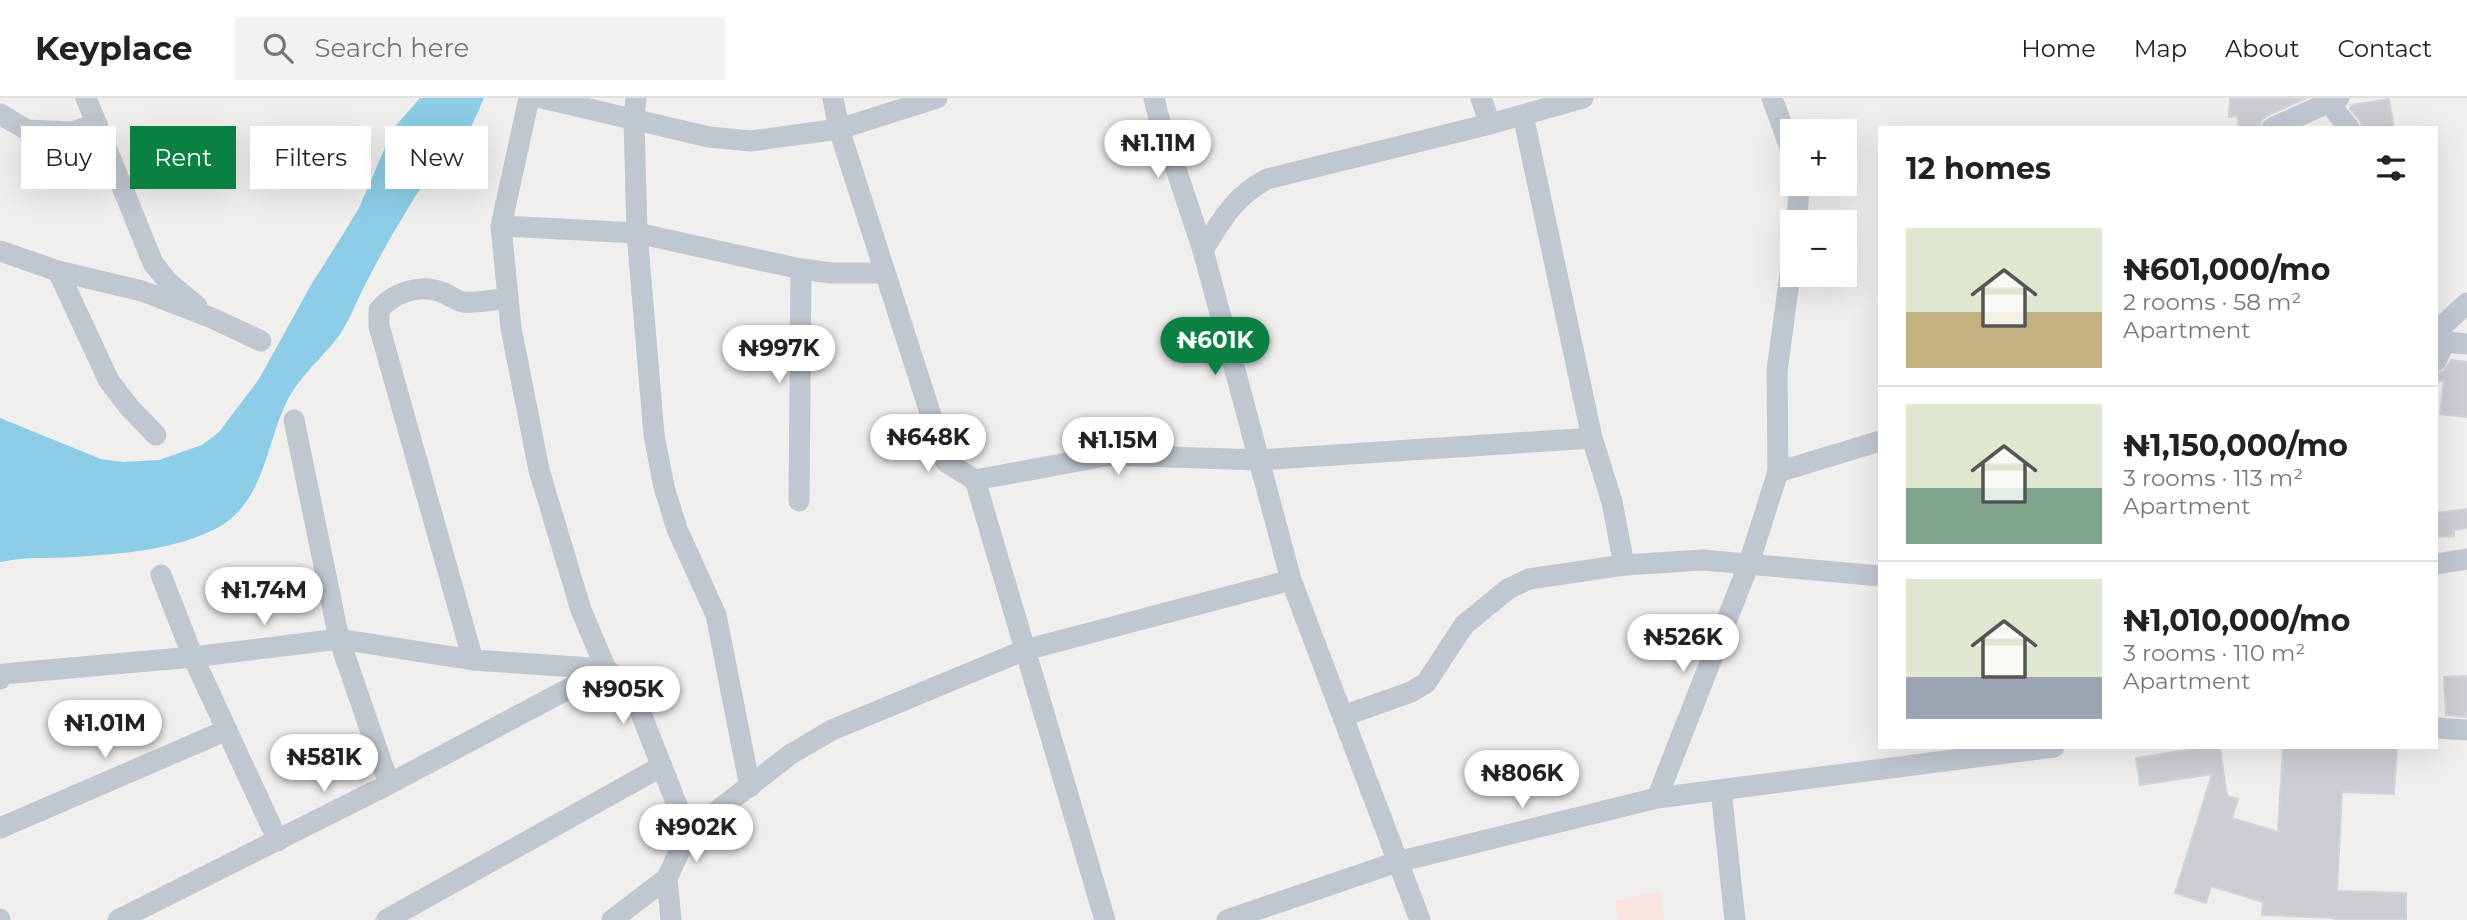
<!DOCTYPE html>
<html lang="en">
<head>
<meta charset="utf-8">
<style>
  body { margin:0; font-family:Montserrat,sans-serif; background:#f2f2f2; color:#222; height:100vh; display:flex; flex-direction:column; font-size:26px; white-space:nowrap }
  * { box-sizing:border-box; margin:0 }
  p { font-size:23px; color:#767676 }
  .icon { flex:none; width:38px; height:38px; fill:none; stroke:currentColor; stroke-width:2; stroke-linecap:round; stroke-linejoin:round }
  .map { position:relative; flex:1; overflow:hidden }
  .details { position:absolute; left:1878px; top:28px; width:560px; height:623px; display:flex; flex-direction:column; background:#fff; border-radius:0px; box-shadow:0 7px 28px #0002 }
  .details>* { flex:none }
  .guide { position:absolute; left:21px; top:28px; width:665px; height:63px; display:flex; gap:14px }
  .controls { position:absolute; left:1780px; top:21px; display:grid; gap:14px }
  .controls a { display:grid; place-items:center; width:77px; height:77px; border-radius:0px; background:#fff; box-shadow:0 7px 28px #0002; font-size:35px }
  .price { position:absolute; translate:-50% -60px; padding:0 16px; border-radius:24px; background:#fff; color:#222; font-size:23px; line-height:46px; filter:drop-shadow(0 2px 4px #0008) }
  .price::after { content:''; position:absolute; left:50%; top:42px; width:21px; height:16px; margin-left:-10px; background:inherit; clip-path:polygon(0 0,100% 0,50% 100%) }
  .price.current { background:#0b8043; color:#fff }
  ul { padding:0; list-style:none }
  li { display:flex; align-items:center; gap:21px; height:175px; padding:0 28px }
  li+li { border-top:2px solid #e0e0e0 }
  li span { display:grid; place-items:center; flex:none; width:196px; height:140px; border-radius:0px; color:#555 }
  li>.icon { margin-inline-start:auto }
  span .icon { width:84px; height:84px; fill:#fffc; stroke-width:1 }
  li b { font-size:30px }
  h2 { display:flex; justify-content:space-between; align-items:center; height:84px; padding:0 28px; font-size:30px }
  .pill { padding:0 24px; border-radius:0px; background:#fff; box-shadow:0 7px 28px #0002; font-size:24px; line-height:63px }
  .pill.current { background:#0b8043; color:#fff }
  header { display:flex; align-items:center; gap:42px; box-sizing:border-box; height:98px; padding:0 35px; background:#fff; border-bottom:2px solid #e0e0e0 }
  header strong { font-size:33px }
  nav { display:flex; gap:38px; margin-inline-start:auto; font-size:24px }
  .search { width:490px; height:63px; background:#f2f2f2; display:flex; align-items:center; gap:18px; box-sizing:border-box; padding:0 24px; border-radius:0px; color:#767676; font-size:26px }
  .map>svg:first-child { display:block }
</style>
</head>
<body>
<header>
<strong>Keyplace</strong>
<div class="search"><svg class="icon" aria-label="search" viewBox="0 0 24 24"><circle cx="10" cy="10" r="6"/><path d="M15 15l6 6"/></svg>Search here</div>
<nav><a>Home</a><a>Map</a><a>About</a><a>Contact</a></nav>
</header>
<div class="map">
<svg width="2467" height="822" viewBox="0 0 2467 822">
  <rect width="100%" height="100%" fill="#f1eeee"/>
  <polygon fill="#f9e4df" points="1660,793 1664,822 1618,822 1615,803"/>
  <path fill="#8dcde7" d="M420,0H484C477,16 470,33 459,47C446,66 427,79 415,99C397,128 380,157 365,187C356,204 349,224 338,239C321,261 301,277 288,301C266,344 265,403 219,429C177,452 121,456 74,459C47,461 28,458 0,464V320L101,361L123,364L159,362L202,347L219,334L259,281L311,187L345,133L359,110L393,31Z"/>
  <g fill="#cbcdd3" stroke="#d2d4d9" stroke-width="2">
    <polygon points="2230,0 2307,0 2266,18 2261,23 2259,30 2238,30 2238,18 2229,19"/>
    <polygon points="2389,1 2394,30 2362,30 2360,22 2350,11 2350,7"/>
    <polygon points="2451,262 2467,264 2467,319 2440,316 2444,283 2436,283 2436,276 2444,273"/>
    <polygon points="2467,411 2467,430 2454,432 2454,438 2436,439 2436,415"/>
    <polygon points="2467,578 2467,619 2446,617 2444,579"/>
    <polygon points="2208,649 2220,649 2227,698 2238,701 2232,720 2278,734 2283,649 2397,649 2394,696 2342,694 2337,793 2406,795 2406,822 2334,822 2334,820 2262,817 2263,804 2211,788 2206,805 2175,795 2212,676 2140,687 2136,660"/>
  </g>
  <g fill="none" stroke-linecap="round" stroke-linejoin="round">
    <g stroke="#bfc7d0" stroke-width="21">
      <polyline points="86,0 153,165 168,184 197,208"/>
      <polyline points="529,0 501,128 511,230 539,372 581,512 606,571 626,587 638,608 688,735"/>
      <polyline points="542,0 709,39 751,43 839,31 937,0"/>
      <polyline points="636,0 634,23 637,135 654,337 664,389 677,431 716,517 750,689"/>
      <polyline points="833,0 839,31 946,364 975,382 1105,822"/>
      <polyline points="1154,0 1158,17 1203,152"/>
      <polyline points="1481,0 1490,26"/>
      <polyline points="1772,0 1792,55"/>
      <polyline points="2325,0 2349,30"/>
      <polyline points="0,16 27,32 72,34 97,26"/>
      <polyline points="1523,17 1592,340 1612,404 1624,467"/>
      <polyline points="2272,30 2339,0"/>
      <polyline points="1797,124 1799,86"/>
      <polyline points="501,128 637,135 801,171 832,175 885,175"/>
      <polyline points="0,153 58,173 142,193 212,220 261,243"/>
      <polyline points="58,173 109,283 129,309 156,337"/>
      <polyline points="2436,234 2467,205"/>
      <polyline points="2436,243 2467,246"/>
      <polyline points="2436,263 2445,243"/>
      <polyline points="294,322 339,541 389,686"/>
      <polyline points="1778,374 1880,343"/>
      <polyline points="975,382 1111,357 1259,362 1592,340"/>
      <polyline points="799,403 801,171"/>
      <polyline points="2436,466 2467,461"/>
      <polyline points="161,477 193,559 278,743"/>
      <path d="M473,562L379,228V212C394,194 421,185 444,195C451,198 456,203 464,204C479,205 493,202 508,200"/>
      <polyline points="0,581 3,576 193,559 339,541 473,562 606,571"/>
      <polyline points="1343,618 1411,594 1426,585 1464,527 1508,491 1529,481 1624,467 1703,462 1880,478"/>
      <polyline points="2436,630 2467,632"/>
      <polyline points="1721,692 1735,822"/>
      <polyline points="1657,700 1748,468 1778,374 1777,273 1792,161"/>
      <polyline points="0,730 227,632"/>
      <polyline points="667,780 671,822"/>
      <polyline points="0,821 0,822"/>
      <polyline points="118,822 389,686 606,571"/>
      <polyline points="386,822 662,668"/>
      <polyline points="612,822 667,780 688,735 791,656 832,632 1025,552 1291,482"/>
      <polyline points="1227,822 1397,764 1657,700 2054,649"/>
      <path d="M1420,822L1291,482L1203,152C1222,121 1234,99 1267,81L1490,26L1583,0"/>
    </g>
  </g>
</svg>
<div class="controls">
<a>+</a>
<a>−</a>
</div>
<b class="price" style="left:1158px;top:82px">₦1.11M</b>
<b class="price current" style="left:1215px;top:279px">₦601K</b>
<b class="price" style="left:779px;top:287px">₦997K</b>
<b class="price" style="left:928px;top:376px">₦648K</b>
<b class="price" style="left:1118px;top:379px">₦1.15M</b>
<b class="price" style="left:264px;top:529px">₦1.74M</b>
<b class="price" style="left:1683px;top:576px">₦526K</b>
<b class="price" style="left:623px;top:628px">₦905K</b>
<b class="price" style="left:105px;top:662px">₦1.01M</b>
<b class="price" style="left:324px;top:696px">₦581K</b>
<b class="price" style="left:1522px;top:712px">₦806K</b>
<b class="price" style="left:696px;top:766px">₦902K</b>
<div class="guide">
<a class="pill">Buy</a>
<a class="pill current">Rent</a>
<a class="pill">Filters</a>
<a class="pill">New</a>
</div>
<section class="details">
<h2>12 homes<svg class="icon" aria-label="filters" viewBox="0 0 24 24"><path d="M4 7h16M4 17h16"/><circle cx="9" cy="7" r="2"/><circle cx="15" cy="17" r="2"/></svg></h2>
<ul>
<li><span style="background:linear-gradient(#dfe7d0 60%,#c2b280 0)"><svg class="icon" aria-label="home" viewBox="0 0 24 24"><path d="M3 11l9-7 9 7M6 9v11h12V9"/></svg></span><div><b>₦601,000/mo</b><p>2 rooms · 58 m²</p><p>Apartment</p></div></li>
<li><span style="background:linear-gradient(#dfe7d0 60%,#7fa58c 0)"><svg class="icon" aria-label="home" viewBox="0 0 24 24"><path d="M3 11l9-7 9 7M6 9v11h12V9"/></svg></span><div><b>₦1,150,000/mo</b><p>3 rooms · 113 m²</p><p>Apartment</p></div></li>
<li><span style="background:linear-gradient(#dfe7d0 70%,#9aa5b1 0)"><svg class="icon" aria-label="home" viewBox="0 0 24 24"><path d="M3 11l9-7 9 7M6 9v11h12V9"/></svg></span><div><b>₦1,010,000/mo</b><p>3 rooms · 110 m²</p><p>Apartment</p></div></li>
</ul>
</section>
</div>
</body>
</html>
